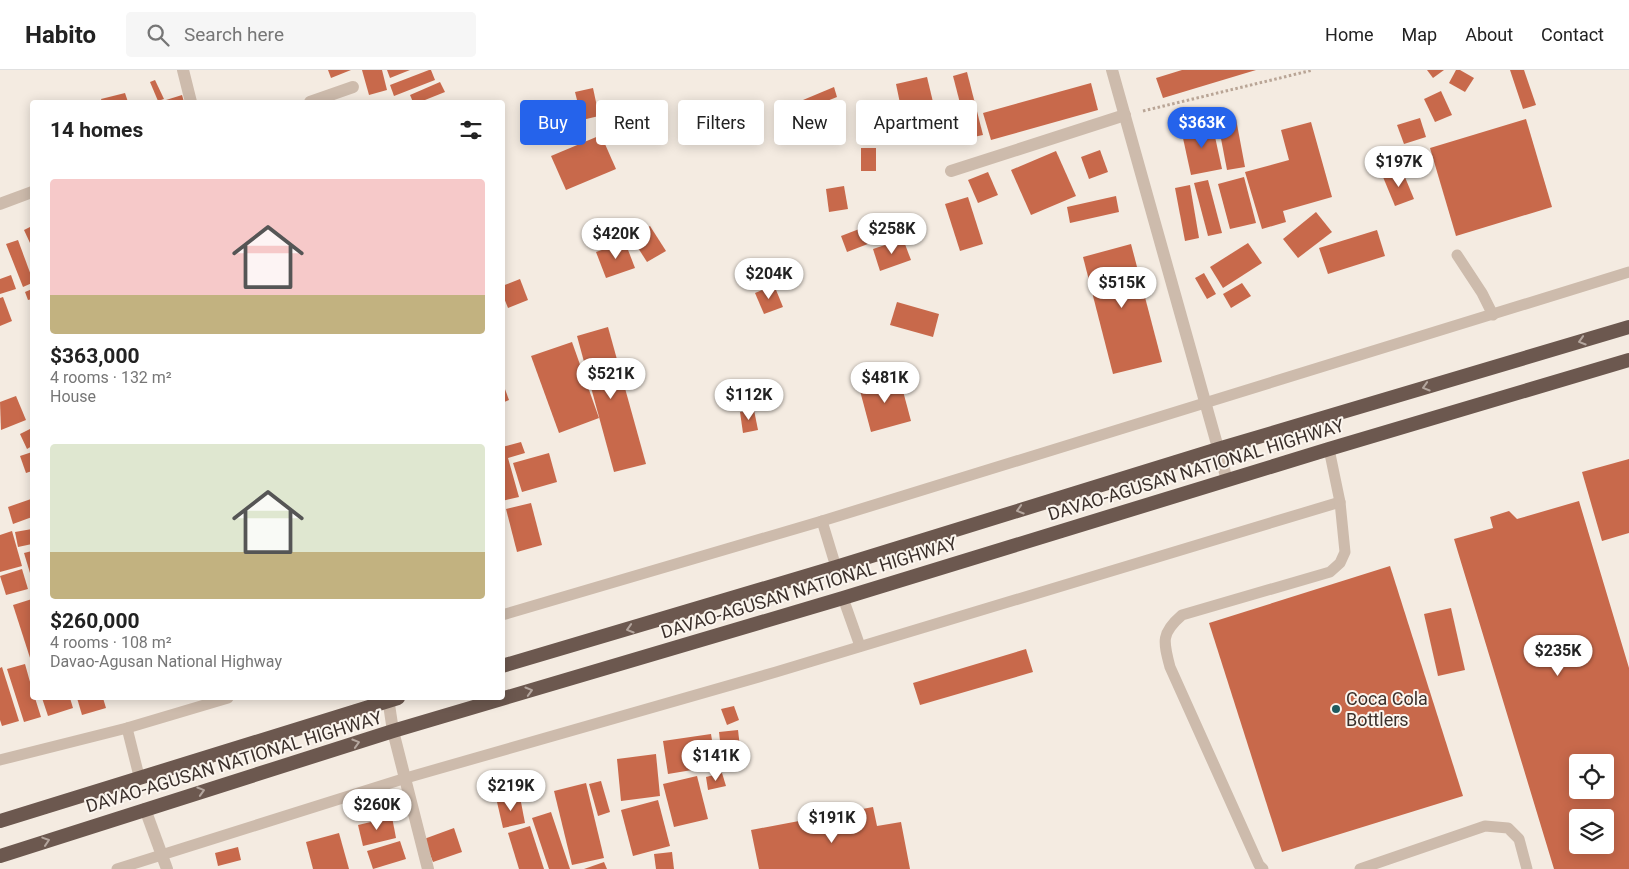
<!DOCTYPE html>
<html lang="en">
<head>
<meta charset="utf-8">
<style>
  body { margin:0; font-family:Roboto,sans-serif; background:#f6f6f6; color:#222; height:100vh; display:flex; flex-direction:column; font-size:19px; white-space:nowrap }
  * { box-sizing:border-box; margin:0 }
  p { font-size:16px; color:#767676 }
  .icon { flex:none; width:28px; height:28px; fill:none; stroke:currentColor; stroke-width:2; stroke-linecap:round; stroke-linejoin:round }
  .map { position:relative; flex:1; overflow:hidden }
  .side { position:absolute; left:30px; top:30px; width:475px; height:600px; display:flex; flex-direction:column; background:#fff; border-radius:5px; box-shadow:0 2px 12px #0003 }
  .side>* { flex:none }
  .top-card { position:absolute; left:520px; top:30px; width:475px; height:45px; display:flex; gap:10px }
  .fabs { position:absolute; left:1569px; top:684px; display:grid; gap:10px }
  .fabs a { display:grid; place-items:center; width:45px; height:45px; border-radius:5px; background:#fff; box-shadow:0 2px 12px #0003; font-size:25px }
  .price { position:absolute; translate:-50% -42px; padding:0 11px; border-radius:18px; background:#fff; color:#222; font-size:16px; line-height:32px; filter:drop-shadow(0 1px 2px #0008) }
  .price::after { content:''; position:absolute; left:50%; top:30px; width:15px; height:11px; margin-left:-8px; background:inherit; clip-path:polygon(0 0,100% 0,50% 100%) }
  .price.current { background:#2563eb; color:#fff }
  ul { padding:0; list-style:none }
  li { display:grid; align-content:center; gap:10px; height:265px; padding:0 20px }
  li span { display:grid; place-items:center; height:155px; border-radius:5px; color:#555 }
  li>.icon { margin-inline-start:auto }
  span .icon { width:90px; height:90px; fill:#fffc; stroke-width:1 }
  li b { font-size:21px }
  h2 { display:flex; justify-content:space-between; align-items:center; height:60px; padding:0 20px; font-size:21px }
  .tag { padding:0 18px; border-radius:5px; background:#fff; box-shadow:0 2px 12px #0003; font-size:18px; line-height:45px }
  .tag.current { background:#2563eb; color:#fff }
  header { display:flex; align-items:center; gap:30px; box-sizing:border-box; height:70px; padding:0 25px; background:#fff; border-bottom:1px solid #e0e0e0 }
  header strong { font-size:24px }
  nav { display:flex; gap:28px; margin-inline-start:auto; font-size:18px }
  .search { width:350px; height:45px; background:#f6f6f6; display:flex; align-items:center; gap:12px; box-sizing:border-box; padding:0 18px; border-radius:5px; color:#767676; font-size:19px }
  .map>svg:first-child { display:block }
</style>
</head>
<body>
<header>
<strong>Habito</strong>
<div class="search"><svg class="icon" aria-label="search" viewBox="0 0 24 24"><circle cx="10" cy="10" r="6"/><path d="M15 15l6 6"/></svg>Search here</div>
<nav><a>Home</a><a>Map</a><a>About</a><a>Contact</a></nav>
</header>
<div class="map">
<svg width="1629" height="799" viewBox="0 0 1629 799">
  <rect width="100%" height="100%" fill="#f4ebe1"/>
  <g fill="#c8694b" fill-rule="evenodd">
    <polygon points="328,0 351,0 331,8"/>
    <polygon points="362,0 382,0 387,20 369,25"/>
    <polygon points="387,0 410,0 390,8"/>
    <polygon points="429,0 431,0 435,10 394,26 390,15"/>
    <polygon points="1182,0 1256,0 1163,28 1156,8"/>
    <polygon points="1427,0 1444,0 1433,8"/>
    <polygon points="1456,0 1460,0 1474,8 1465,22 1449,13"/>
    <polygon points="1510,0 1524,0 1536,35 1523,39"/>
    <polygon points="967,2 983,65 969,68 953,6"/>
    <polygon points="927,7 933,32 901,38 896,14"/>
    <polygon points="155,10 164,29 158,31 150,12"/>
    <polygon points="440,12 445,22 420,32 413,32 410,25"/>
    <polygon points="1091,13 1098,40 991,70 983,43"/>
    <polygon points="834,17 837,27 807,39 803,30"/>
    <polygon points="593,18 599,46 582,50 575,22"/>
    <polygon points="1441,21 1452,45 1435,52 1424,29"/>
    <polygon points="125,23 128,32 102,32 101,29"/>
    <polygon points="182,25 184,32 166,32 166,30"/>
    <polygon points="817,43 824,66 800,73 793,50"/>
    <polygon points="1420,48 1426,67 1404,74 1397,55"/>
    <polygon points="1236,49 1245,97 1227,100 1218,53"/>
    <polygon points="1526,49 1552,137 1456,166 1430,78"/>
    <polygon points="1311,52 1332,127 1283,141 1286,152 1262,159 1245,102 1289,90 1281,60"/>
    <polygon points="1212,53 1222,99 1191,105 1181,59"/>
    <polygon points="601,65 616,99 566,120 551,86"/>
    <rect x="861" y="78" width="15" height="23"/>
    <polygon points="1100,80 1108,102 1089,109 1081,87"/>
    <polygon points="1056,81 1076,126 1031,145 1011,100"/>
    <polygon points="1402,100 1414,129 1395,136 1383,107"/>
    <polygon points="988,102 998,125 978,133 968,110"/>
    <polygon points="1244,107 1256,153 1230,159 1218,114"/>
    <polygon points="1208,110 1222,163 1208,166 1194,113"/>
    <polygon points="1190,115 1199,168 1185,171 1175,118"/>
    <polygon points="844,116 848,139 829,142 826,119"/>
    <polygon points="1116,126 1119,142 1070,153 1067,137"/>
    <polygon points="968,127 983,174 960,181 945,134"/>
    <polygon points="1316,142 1332,162 1298,188 1283,169"/>
    <polygon points="880,151 886,167 847,182 841,166"/>
    <polygon points="32,156 32,172 30,173 24,160"/>
    <polygon points="650,156 666,181 647,192 631,167"/>
    <polygon points="1377,160 1385,186 1328,204 1319,178"/>
    <polygon points="903,169 911,190 880,201 873,179"/>
    <polygon points="18,170 32,208 32,213 23,217 6,174"/>
    <polygon points="625,172 635,198 606,208 596,182"/>
    <polygon points="1248,173 1262,193 1223,218 1210,197"/>
    <polygon points="1131,174 1162,292 1113,304 1083,187"/>
    <polygon points="1204,203 1216,224 1207,229 1195,208"/>
    <polygon points="11,205 16,219 0,224 0,209"/>
    <polygon points="520,209 528,230 508,238 502,223 502,216"/>
    <polygon points="1242,213 1251,226 1231,238 1223,224"/>
    <polygon points="774,215 783,237 764,244 755,223"/>
    <polygon points="32,219 32,229 28,230 25,222"/>
    <polygon points="3,227 12,251 0,256 0,228"/>
    <polygon points="897,232 939,244 933,267 890,255"/>
    <polygon points="608,257 646,394 614,402 577,266"/>
    <polygon points="572,272 599,348 559,363 531,286"/>
    <polygon points="899,306 911,351 871,362 859,317"/>
    <polygon points="502,311 509,330 502,333"/>
    <polygon points="16,326 26,350 1,360 0,332"/>
    <polygon points="754,340 758,360 743,363 740,342"/>
    <polygon points="32,358 32,376 27,379 20,364"/>
    <polygon points="521,372 525,383 508,388 519,427 502,431 502,377"/>
    <polygon points="32,382 32,401 26,403 20,386"/>
    <polygon points="549,383 557,412 522,422 513,393"/>
    <polygon points="1629,389 1629,463 1602,471 1582,402"/>
    <polygon points="31,429 32,447 13,454 8,437"/>
    <path d="M1579,431L1629,598V799H1554L1454,469L1493,458L1490,447L1509,441L1517,449ZM1578,692H1605V720H1578ZM1578,748H1605V775H1578Z"/>
    <polygon points="531,433 542,475 517,482 506,439"/>
    <polygon points="32,459 32,474 18,477 15,462"/>
    <polygon points="12,461 22,496 0,502 0,465"/>
    <polygon points="32,481 32,503 30,503 24,483"/>
    <polygon points="1390,496 1463,726 1282,782 1209,553"/>
    <polygon points="22,499 28,519 6,525 0,506"/>
    <polygon points="32,529 32,594 13,535"/>
    <polygon points="1451,538 1465,600 1438,606 1424,544"/>
    <polygon points="1026,579 1033,602 920,635 913,613"/>
    <polygon points="25,594 32,619 32,628 35,628 41,647 24,652 7,599"/>
    <polygon points="2,597 19,651 2,656 0,650 0,598"/>
    <polygon points="42,628 70,628 73,638 48,646"/>
    <polygon points="77,628 103,628 106,638 82,645"/>
    <polygon points="734,636 739,650 727,655 721,639"/>
    <polygon points="738,660 741,686 722,688 719,662"/>
    <polygon points="711,664 716,696 668,704 663,671"/>
    <polygon points="656,684 660,726 621,731 617,689"/>
    <polygon points="722,703 726,716 708,720 706,707"/>
    <polygon points="697,706 708,749 674,757 663,714"/>
    <polygon points="601,711 610,742 598,746 589,714"/>
    <polygon points="586,713 604,788 572,795 554,721"/>
    <polygon points="520,727 525,753 503,758 497,732"/>
    <polygon points="658,730 670,776 633,786 621,740"/>
    <polygon points="873,737 877,756 901,752 910,799 759,799 751,760"/>
    <polygon points="551,742 570,799 549,799 532,748"/>
    <polygon points="392,747 396,768 363,776 358,755"/>
    <polygon points="530,756 544,799 519,799 508,763"/>
    <polygon points="454,758 462,782 433,792 424,769"/>
    <polygon points="339,763 349,799 313,799 306,772"/>
    <polygon points="400,771 406,789 373,799 367,781"/>
    <polygon points="238,777 241,790 218,796 215,783"/>
    <polygon points="672,782 674,799 656,799 654,784"/>
    <polygon points="604,792 607,799 584,799"/>
  </g>
  <g fill="none" stroke-linecap="round" stroke-linejoin="round">
    <polyline stroke="#b9a596" stroke-width="3" stroke-dasharray="2.5 2.5" stroke-linecap="butt" points="1143,41 1313,0"/>
    <g stroke="#cdbbac" stroke-width="11">
      <polyline points="1457,185 1482,223 1493,245"/>
      <polyline points="822,451 836,497"/>
      <polyline points="843,528 860,576"/>
      <polyline points="502,545 822,451 1629,202"/>
      <polyline points="127,658 139,706"/>
      <polyline points="0,690 127,658 228,628"/>
      <polyline points="117,799 406,708 776,602 1340,432"/>
      <path d="M1263,799L1259,795L1170,597C1163,571 1161,563 1182,545L1330,502L1340,493L1345,482L1340,432L1329,379"/>
      <polyline points="1360,799 1485,756 1508,758 1519,769 1527,799"/>
    </g>
    <g stroke="#cdbbac" stroke-width="12">
      <polyline points="183,0 191,32"/>
      <polyline points="1112,0 1227,410"/>
      <polyline points="310,32 353,17"/>
      <polyline points="951,101 1125,45"/>
      <polyline points="0,134 32,122"/>
      <polyline points="388,628 393,661 428,799"/>
      <polyline points="145,739 167,799"/>
    </g>
    <g stroke="#6c584f" stroke-width="14">
      <polyline points="502,596 836,497 1218,379 1629,257"/>
      <polyline points="0,751 398,628"/>
      <polyline points="0,786 393,661 843,528 1329,379 1629,290"/>
    </g>
  </g>
  <defs><path id="oneway-chevron" d="M-2-3.5L2.5 0L-2 3.5" fill="none" stroke-width="1.6" stroke-linecap="round" stroke-linejoin="round" transform="scale(1.25)"/></defs>
  <g stroke="#b4a69e">
    <use href="#oneway-chevron" transform="translate(1582 271) rotate(163)"/>
    <use href="#oneway-chevron" transform="translate(1426 317) rotate(163)"/>
    <use href="#oneway-chevron" transform="translate(1020 440) rotate(163)"/>
    <use href="#oneway-chevron" transform="translate(630 559) rotate(163)"/>
    <use href="#oneway-chevron" transform="translate(529 621) rotate(-16)"/>
    <use href="#oneway-chevron" transform="translate(356 673) rotate(-17)"/>
    <use href="#oneway-chevron" transform="translate(201 721) rotate(-17)"/>
    <use href="#oneway-chevron" transform="translate(46 771) rotate(-18)"/>
  </g>
  <circle fill="#1f5a5e" stroke="#fbf5ee" stroke-width="2" cx="1336" cy="639" r="5"/>
  <g text-anchor="middle" stroke-width="4" stroke-linejoin="round" paint-order="stroke">
    <g font-size="18" fill="#3b302b" stroke="#fbf5ee">
      <text transform="translate(1196 400) rotate(-17)" y="6">DAVAO-AGUSAN NATIONAL HIGHWAY</text>
      <text transform="translate(809 518) rotate(-17)" y="6">DAVAO-AGUSAN NATIONAL HIGHWAY</text>
      <text transform="translate(234 692) rotate(-17)" y="6">DAVAO-AGUSAN NATIONAL HIGHWAY</text>
    </g>
    <g font-size="18" fill="#3b302b" stroke="#fbf5ee" text-anchor="start">
      <text x="1346" y="635">Coca Cola<tspan x="1346" dy="21">Bottlers</tspan></text>
    </g>
  </g>
</svg>
<div class="fabs">
<a><svg class="icon" aria-label="locate" viewBox="0 0 24 24"><circle cx="12" cy="12" r="6"/><path d="M12 2v4M12 18v4M2 12h4M18 12h4"/></svg></a>
<a><svg class="icon" aria-label="layers" viewBox="0 0 24 24"><path d="M12 4l9 5-9 5-9-5zM3 14l9 5 9-5"/></svg></a>
</div>
<b class="price current" style="left:1202px;top:79px">$363K</b>
<b class="price" style="left:1399px;top:118px">$197K</b>
<b class="price" style="left:892px;top:185px">$258K</b>
<b class="price" style="left:616px;top:190px">$420K</b>
<b class="price" style="left:769px;top:230px">$204K</b>
<b class="price" style="left:1122px;top:239px">$515K</b>
<b class="price" style="left:611px;top:330px">$521K</b>
<b class="price" style="left:885px;top:334px">$481K</b>
<b class="price" style="left:749px;top:351px">$112K</b>
<b class="price" style="left:1558px;top:607px">$235K</b>
<b class="price" style="left:716px;top:712px">$141K</b>
<b class="price" style="left:511px;top:742px">$219K</b>
<b class="price" style="left:377px;top:761px">$260K</b>
<b class="price" style="left:832px;top:774px">$191K</b>
<div class="top-card">
<a class="tag current">Buy</a>
<a class="tag">Rent</a>
<a class="tag">Filters</a>
<a class="tag">New</a>
<a class="tag">Apartment</a>
</div>
<section class="side">
<h2>14 homes<svg class="icon" aria-label="filters" viewBox="0 0 24 24"><path d="M4 7h16M4 17h16"/><circle cx="9" cy="7" r="2"/><circle cx="15" cy="17" r="2"/></svg></h2>
<ul>
<li><span style="background:linear-gradient(#f6c9c9 75%,#c2b280 0)"><svg class="icon" aria-label="home" viewBox="0 0 24 24"><path d="M3 11l9-7 9 7M6 9v11h12V9"/></svg></span><div><b>$363,000</b><p>4 rooms · 132 m²</p><p>House</p></div></li>
<li><span style="background:linear-gradient(#dfe7d0 70%,#c2b280 0)"><svg class="icon" aria-label="home" viewBox="0 0 24 24"><path d="M3 11l9-7 9 7M6 9v11h12V9"/></svg></span><div><b>$260,000</b><p>4 rooms · 108 m²</p><p>Davao-Agusan National Highway</p></div></li>
</ul>
</section>
</div>
</body>
</html>
